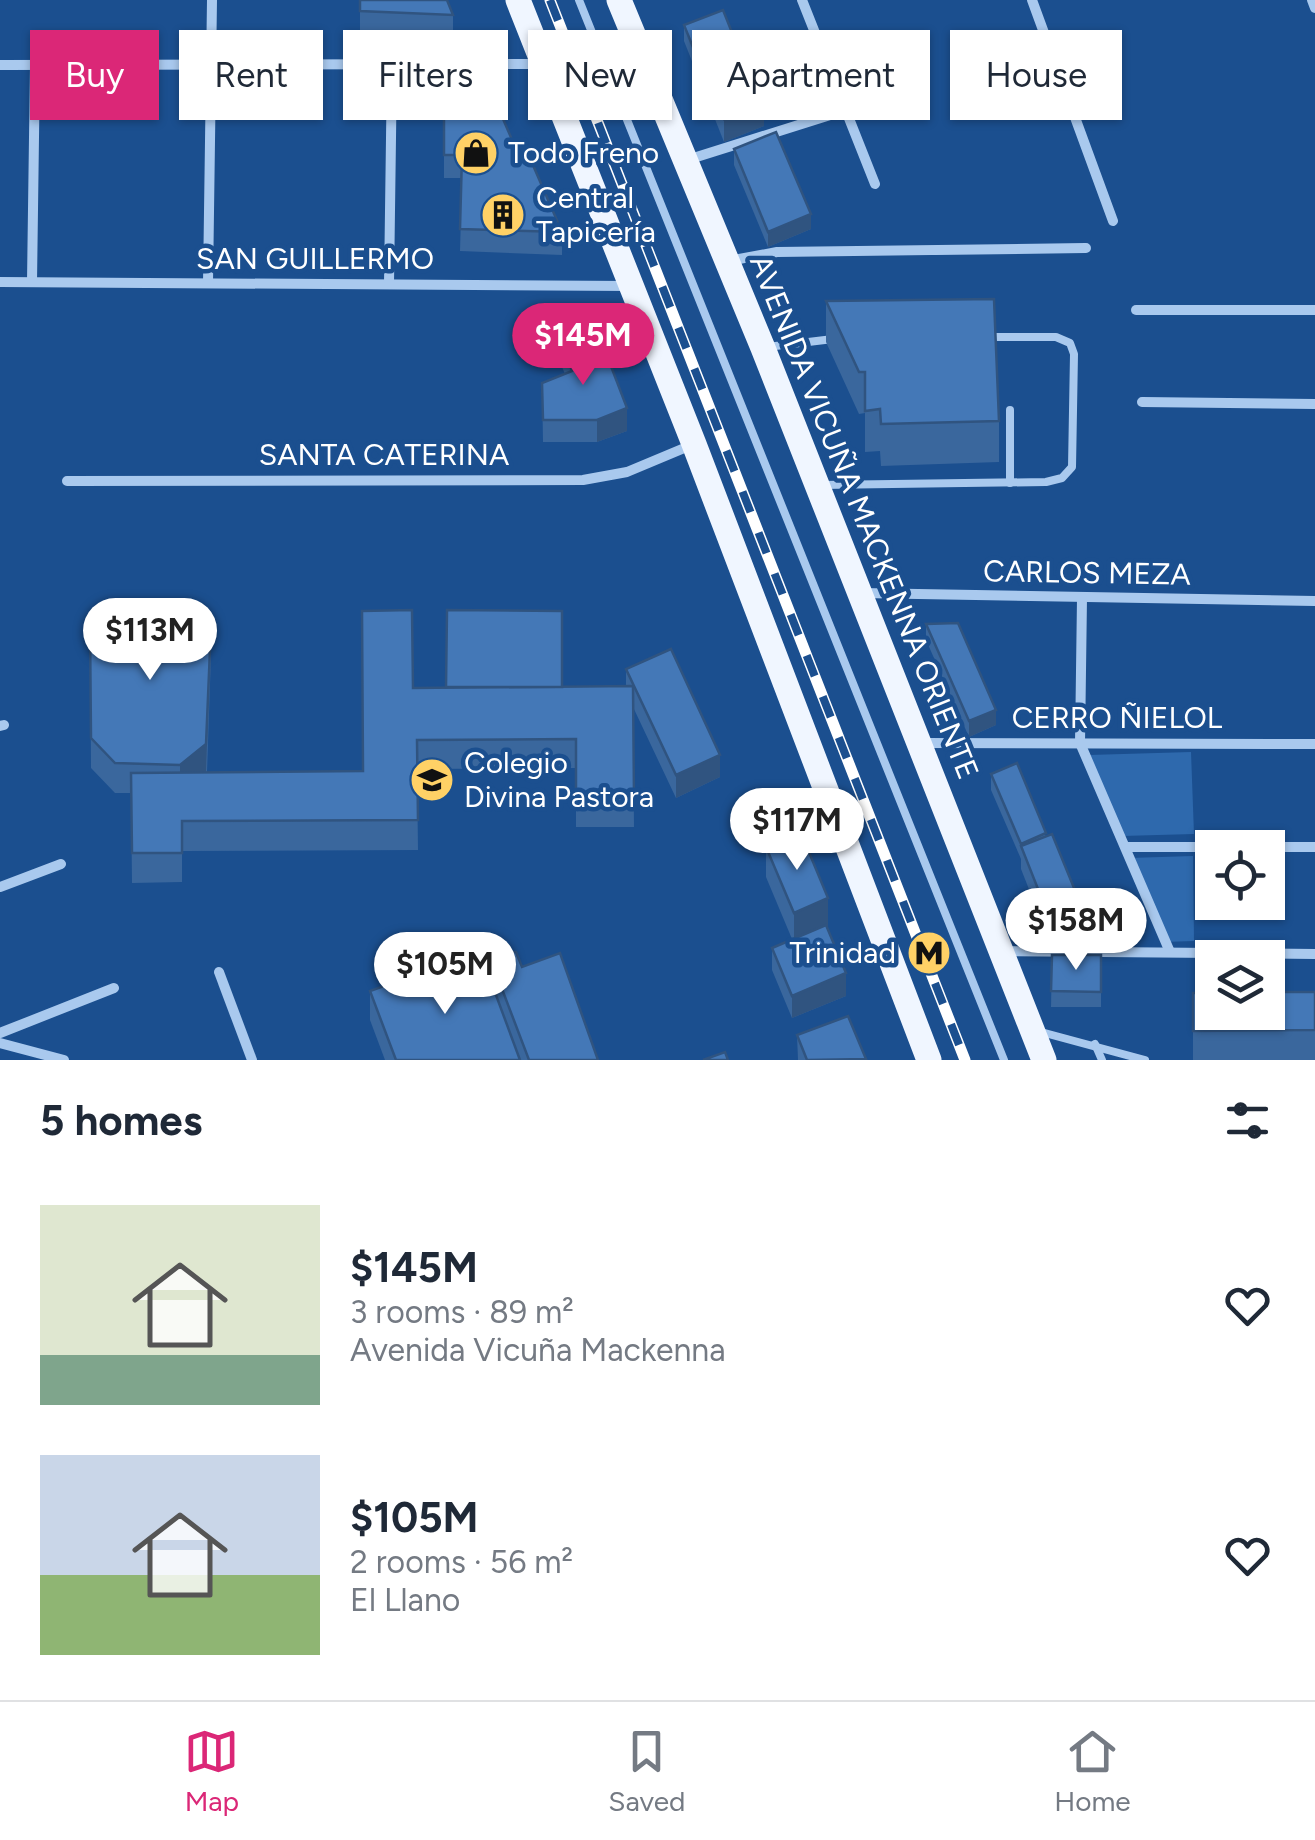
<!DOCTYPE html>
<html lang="en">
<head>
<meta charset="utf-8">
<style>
  body { margin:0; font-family:Figtree,sans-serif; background:#f6f6f7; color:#1f2937; height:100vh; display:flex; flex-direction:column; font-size:38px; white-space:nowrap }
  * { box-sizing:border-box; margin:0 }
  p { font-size:32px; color:#747a83 }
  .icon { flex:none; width:55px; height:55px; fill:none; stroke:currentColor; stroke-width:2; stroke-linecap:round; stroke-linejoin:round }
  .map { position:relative; height:1060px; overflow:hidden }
  .panel { display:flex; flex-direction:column; background:#fff; flex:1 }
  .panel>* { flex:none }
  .guide { position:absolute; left:30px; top:30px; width:1255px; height:90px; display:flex; gap:20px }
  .controls { position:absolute; left:1195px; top:830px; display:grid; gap:20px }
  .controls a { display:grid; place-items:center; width:90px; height:90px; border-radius:0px; background:#fff; box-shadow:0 2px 8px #0004; font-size:50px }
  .price { position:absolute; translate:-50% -85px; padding:0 22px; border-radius:35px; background:#fff; color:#222; font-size:32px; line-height:65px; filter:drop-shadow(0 2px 5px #0008) }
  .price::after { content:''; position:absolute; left:50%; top:60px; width:30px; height:22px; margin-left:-15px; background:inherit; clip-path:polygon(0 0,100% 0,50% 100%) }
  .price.selected { background:#db2777; color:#fff }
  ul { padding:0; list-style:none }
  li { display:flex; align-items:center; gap:30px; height:250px; padding:0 40px }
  li span { display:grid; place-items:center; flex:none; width:280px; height:200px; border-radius:0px; color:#555 }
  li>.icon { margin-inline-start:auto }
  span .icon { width:120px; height:120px; fill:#fffc; stroke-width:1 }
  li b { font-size:42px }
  h2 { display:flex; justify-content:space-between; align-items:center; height:120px; padding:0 40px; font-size:42px }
  .chip { padding:0 35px; border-radius:0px; background:#fff; box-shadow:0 2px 8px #0004; font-size:35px; line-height:90px }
  .chip.selected { background:#db2777; color:#fff }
  .dock { display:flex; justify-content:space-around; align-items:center; height:140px; border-top:2px solid #e0e1e3; background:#fff; font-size:28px; color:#747a83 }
  .dock a { display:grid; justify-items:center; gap:5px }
  .dock .selected { color:#db2777 }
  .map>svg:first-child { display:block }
</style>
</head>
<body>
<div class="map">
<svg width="1315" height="1060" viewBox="0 0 1315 1060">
  <rect width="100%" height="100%" fill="#1b4f8f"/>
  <g fill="#2e69ad">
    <polygon points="1191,752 1194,834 1122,836 1089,755"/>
    <polygon points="1193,856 1194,941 1163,942 1129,858"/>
  </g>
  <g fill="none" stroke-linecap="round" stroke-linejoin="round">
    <g stroke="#a9c9ee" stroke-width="8">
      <polyline points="579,0 1004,1060"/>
      <polyline points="767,347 833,339"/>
      <polyline points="1010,410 1010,483"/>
      <polyline points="821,485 1046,482 1062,478 1072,467 1074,354 1070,343 1056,337 986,337"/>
      <polyline points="1041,1032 1145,1060"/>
      <polyline points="1095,1044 1102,1060"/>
    </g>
    <g stroke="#a9c9ee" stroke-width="10">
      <polyline points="802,0 875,184"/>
      <polyline points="1032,0 1113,221"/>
      <polyline points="1312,0 1315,8"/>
      <polyline points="0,65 543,64"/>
      <polyline points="687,160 846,110"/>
      <polyline points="728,261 777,252 1086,248"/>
      <polyline points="0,282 629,286"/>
      <polyline points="32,282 35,65"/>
      <polyline points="208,283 212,0"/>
      <polyline points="389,284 392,65"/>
      <polyline points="1136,310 1315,310"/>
      <polyline points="1142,402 1315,404"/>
      <polyline points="67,481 583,480 627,472 694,444"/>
      <polyline points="861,593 1315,601"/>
      <polyline points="1082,598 1080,743 1170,952"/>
      <polyline points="0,726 4,725"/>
      <polyline points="921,743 1315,744"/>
      <polyline points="1126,847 1315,847"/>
      <polyline points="0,887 61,864"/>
      <polyline points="1001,951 1315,954"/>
      <polyline points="219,972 252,1060"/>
      <polyline points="0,1033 114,988"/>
      <polyline points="0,1043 64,1060"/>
    </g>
    <g stroke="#f0f6ff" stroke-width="25">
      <polyline points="518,0 694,444 929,1060"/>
      <polyline points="619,0 763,348 1044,1060"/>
    </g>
    <defs>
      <polyline id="rail" points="550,0 965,1060"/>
    </defs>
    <use href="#rail" stroke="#fff" stroke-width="11"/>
    <use href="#rail" stroke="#1b4f8f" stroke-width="8" stroke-dasharray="22" stroke-linecap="butt"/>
  </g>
  <g fill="#3a679d">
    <polygon points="360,0 453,15 453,37 360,34"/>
    <polygon points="684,25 764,126 724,142 684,41"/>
    <polygon points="444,105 519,156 562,232 562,255 460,251 462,178 444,178"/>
    <polygon points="734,149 811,229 768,247 734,165"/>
    <polygon points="826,301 999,421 999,462 881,466 880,451 865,452 865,413 859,414 826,342"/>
    <polygon points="560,313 627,431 597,442 543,442 542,383 565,374 562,367"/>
    <polygon points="926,624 996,725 969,737 926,640"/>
    <polygon points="90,625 211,655 207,772 363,772 413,688 626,686 626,669 720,777 676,798 633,707 634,827 576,827 576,768 417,769 418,850 182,851 182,882 132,883 131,793 115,793 91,768"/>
    <polygon points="991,774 1046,836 1083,932 1051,945 1021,869 1021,859 991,790"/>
    <polygon points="766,847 828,928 827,928 846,996 792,1018 772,970 772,948 792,939 766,877"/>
    <polygon points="488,952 522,967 598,1060 385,1060 370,1020 370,991 488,975"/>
    <polygon points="1052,955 1101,955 1101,1007 1051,1007"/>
    <polygon points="1315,992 1315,1060 1193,1060 1193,993"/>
    <polygon points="797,1035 866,1060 798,1060"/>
  </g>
  <g fill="#305480">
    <polygon points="764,103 764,126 724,142 724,119"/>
    <polygon points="811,214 811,229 768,247 768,232"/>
    <polygon points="627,408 627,431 597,442 597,420"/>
    <polygon points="211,626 206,773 180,795 180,765"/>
    <polygon points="996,710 996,725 969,737 969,721"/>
    <polygon points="720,755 720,777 676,798 676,775"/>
    <polygon points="828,898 828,928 794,942 794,913"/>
    <polygon points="1083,910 1083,932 1051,945 1051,922"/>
    <polygon points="846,973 846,996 792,1018 792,996"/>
  </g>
  <g fill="#4478b7" stroke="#305480" stroke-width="2.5">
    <polygon points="360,0 447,0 453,15 360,11"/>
    <polygon points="723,10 739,50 703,64 703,72 684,25"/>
    <polygon points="742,49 764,103 724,119 703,64"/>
    <polygon points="444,105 497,105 519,156 529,156 562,232 460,229 462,155 444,155"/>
    <polygon points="776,132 811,214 768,232 734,149"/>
    <polygon points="994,299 999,421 881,424 880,409 865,411 865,372 859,372 826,301"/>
    <polygon points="587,312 601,347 562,344 562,351 560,313"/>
    <polygon points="562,344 604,348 627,408 597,420 543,420 542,383 572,371"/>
    <polygon points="117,603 188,604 211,626 206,744 180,765 115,763 91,738 90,625"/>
    <polygon points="412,610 413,688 633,686 634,797 576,798 576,739 417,740 418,820 182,821 182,853 132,853 131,773 363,771 362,611"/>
    <polygon points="447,610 562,611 562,687 446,687"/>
    <polygon points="958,623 996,710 969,721 926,624"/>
    <polygon points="671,649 720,755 676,775 626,669"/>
    <polygon points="1017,763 1046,833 1021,844 991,774"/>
    <polygon points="801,833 828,898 794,913 766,847"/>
    <polygon points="1052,834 1083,910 1051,922 1021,846"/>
    <polygon points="826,925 846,973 792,996 772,948"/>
    <polygon points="488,952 516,952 522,967 560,953 598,1060 529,1060"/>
    <polygon points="1052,955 1101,955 1101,992 1051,991"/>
    <polygon points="442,965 486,968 520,1060 396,1060 370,991"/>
    <polygon points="1268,992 1315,992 1315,1030 1193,1031 1193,993 1212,993 1212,1012 1268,1012"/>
    <polygon points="848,1016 866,1059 807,1060 797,1035"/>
    <polygon points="725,1052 728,1060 703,1060"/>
  </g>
  <defs>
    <symbol id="shop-disc" viewBox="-11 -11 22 22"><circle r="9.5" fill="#ffd166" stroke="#1b4f8f"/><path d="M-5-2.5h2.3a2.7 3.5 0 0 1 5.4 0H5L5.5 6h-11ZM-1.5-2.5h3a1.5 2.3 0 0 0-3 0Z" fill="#111"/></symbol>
    <symbol id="building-disc" viewBox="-11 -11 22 22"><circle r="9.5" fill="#ffd166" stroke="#1b4f8f"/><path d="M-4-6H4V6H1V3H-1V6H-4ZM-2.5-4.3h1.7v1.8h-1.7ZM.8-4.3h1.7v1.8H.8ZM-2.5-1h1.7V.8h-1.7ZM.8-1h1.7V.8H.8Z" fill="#111"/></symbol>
    <symbol id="school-disc" viewBox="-11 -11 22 22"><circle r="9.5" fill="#ffd166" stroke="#1b4f8f"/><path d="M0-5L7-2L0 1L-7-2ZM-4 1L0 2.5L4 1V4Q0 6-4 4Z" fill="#111"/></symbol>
    <symbol id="metro-disc" viewBox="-11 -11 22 22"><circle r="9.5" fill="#ffd166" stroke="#1b4f8f"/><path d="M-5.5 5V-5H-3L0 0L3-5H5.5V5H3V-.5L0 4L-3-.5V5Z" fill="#111"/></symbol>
  </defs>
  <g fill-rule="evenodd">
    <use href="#shop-disc" x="451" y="128" width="50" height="50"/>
    <use href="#building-disc" x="478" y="190" width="50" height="50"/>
    <use href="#school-disc" x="407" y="755" width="50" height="50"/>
    <use href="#metro-disc" x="904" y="928" width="50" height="50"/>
  </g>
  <g text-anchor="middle" stroke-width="9" stroke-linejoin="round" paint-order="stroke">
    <g font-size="30" fill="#fff" stroke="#1b4f8f" text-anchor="start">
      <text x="508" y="163">Todo Freno</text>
      <text x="536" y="208">Central<tspan x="536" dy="34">Tapicería</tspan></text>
      <text x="464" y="773">Colegio<tspan x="464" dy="34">Divina Pastora</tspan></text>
      <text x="896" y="963" text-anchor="end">Trinidad</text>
    </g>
    <g font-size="30" fill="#fff" stroke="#1b4f8f">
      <text x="315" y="269">SAN GUILLERMO</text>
      <text x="384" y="465">SANTA CATERINA</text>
      <text transform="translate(864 517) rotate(68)" y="10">AVENIDA VICUÑA MACKENNA ORIENTE</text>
      <text transform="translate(1087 573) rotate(1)" y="10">CARLOS MEZA</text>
      <text x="1117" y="728">CERRO ÑIELOL</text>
    </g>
  </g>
</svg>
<div class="controls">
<a><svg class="icon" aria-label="locate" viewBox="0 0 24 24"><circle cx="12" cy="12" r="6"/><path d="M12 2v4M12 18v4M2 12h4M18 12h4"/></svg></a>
<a><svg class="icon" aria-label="layers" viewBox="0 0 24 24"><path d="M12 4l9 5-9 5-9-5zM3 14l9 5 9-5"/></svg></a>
</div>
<b class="price selected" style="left:583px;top:388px">$145M</b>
<b class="price" style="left:150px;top:683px">$113M</b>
<b class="price" style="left:797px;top:873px">$117M</b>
<b class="price" style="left:1076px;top:973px">$158M</b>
<b class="price" style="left:445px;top:1017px">$105M</b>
<div class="guide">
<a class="chip selected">Buy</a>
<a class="chip">Rent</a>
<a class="chip">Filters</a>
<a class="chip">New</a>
<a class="chip">Apartment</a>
<a class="chip">House</a>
</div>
</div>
<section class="panel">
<h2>5 homes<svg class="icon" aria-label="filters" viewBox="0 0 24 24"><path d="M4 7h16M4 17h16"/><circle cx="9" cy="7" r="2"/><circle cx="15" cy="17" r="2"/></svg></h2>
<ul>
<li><span style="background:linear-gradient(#dfe7d0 75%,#7fa58c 0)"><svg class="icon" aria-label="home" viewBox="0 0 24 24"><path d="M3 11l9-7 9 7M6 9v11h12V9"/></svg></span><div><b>$145M</b><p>3 rooms · 89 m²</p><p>Avenida Vicuña Mackenna</p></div><svg class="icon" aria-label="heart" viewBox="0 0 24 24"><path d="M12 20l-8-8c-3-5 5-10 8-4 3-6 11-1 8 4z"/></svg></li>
<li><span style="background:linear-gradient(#c9d6e8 60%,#8fb573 0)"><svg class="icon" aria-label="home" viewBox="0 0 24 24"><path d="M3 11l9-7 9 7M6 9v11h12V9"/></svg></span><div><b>$105M</b><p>2 rooms · 56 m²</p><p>El Llano</p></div><svg class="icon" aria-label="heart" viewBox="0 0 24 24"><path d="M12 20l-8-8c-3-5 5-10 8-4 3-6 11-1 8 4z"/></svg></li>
</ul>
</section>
<nav class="dock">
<a class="selected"><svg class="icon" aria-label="map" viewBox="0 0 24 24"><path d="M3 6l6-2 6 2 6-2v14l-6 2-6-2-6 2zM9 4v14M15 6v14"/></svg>Map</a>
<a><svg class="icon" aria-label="saved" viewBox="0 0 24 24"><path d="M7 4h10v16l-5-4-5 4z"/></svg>Saved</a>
<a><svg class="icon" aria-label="home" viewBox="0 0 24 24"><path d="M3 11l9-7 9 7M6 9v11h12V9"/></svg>Home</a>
</nav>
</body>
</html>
